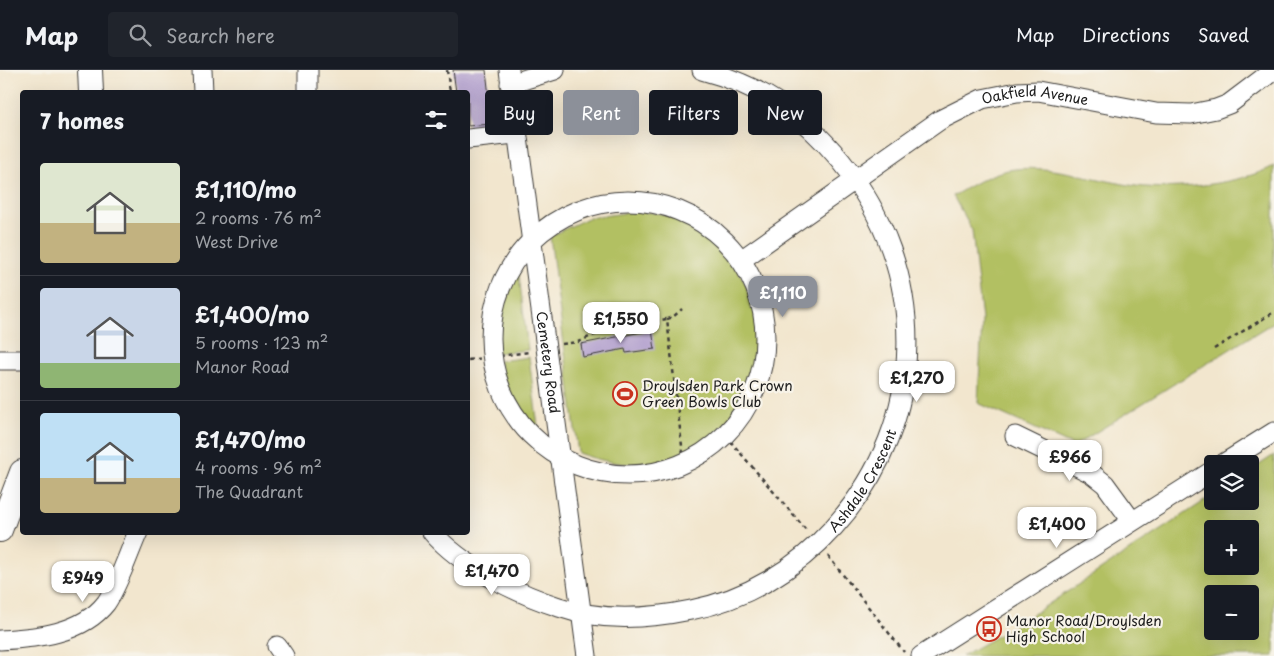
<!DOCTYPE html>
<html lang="en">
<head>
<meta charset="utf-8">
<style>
  body { margin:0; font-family:"Playpen Sans",sans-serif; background:#20242c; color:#f1f3f6; height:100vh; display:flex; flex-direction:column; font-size:19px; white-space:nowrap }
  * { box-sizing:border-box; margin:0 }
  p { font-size:16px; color:#9ea1a6 }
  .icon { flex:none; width:28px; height:28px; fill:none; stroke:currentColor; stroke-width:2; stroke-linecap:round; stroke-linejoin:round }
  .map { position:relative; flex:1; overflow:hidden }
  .details { position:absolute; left:20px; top:20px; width:450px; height:445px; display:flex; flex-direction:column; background:#171b24; border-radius:5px; box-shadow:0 5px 20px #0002 }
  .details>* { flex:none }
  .top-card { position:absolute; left:485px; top:20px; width:475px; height:45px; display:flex; gap:10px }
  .controls { position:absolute; left:1204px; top:385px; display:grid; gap:10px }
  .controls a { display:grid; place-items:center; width:55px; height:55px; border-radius:5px; background:#171b24; box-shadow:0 5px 20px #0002; font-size:25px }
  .price { position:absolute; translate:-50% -42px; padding:0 11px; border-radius:10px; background:#fff; color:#222; font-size:16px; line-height:32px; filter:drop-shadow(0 1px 2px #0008) }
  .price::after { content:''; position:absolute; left:50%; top:30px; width:15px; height:11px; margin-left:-8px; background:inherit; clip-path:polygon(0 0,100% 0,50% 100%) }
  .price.selected { background:#8c9099; color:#fff }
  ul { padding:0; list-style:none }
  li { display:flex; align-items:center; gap:15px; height:125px; padding:0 20px }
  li+li { border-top:1px solid #363941 }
  li span { display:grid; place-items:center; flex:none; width:140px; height:100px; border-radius:5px; color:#555 }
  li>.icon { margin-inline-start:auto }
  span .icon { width:60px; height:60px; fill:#fffc; stroke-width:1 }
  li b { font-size:21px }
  h2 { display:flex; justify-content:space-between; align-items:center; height:60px; padding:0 20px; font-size:21px }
  .tag { padding:0 18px; border-radius:5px; background:#171b24; box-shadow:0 5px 20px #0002; font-size:18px; line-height:45px }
  .tag.selected { background:#8c9099; color:#fff }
  header { display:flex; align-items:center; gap:30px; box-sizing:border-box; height:70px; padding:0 25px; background:#171b24; border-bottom:1px solid #363941 }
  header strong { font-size:24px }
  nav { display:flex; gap:28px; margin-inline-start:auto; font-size:18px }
  .search { width:350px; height:45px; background:#20242c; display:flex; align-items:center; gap:12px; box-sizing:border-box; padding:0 18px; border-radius:5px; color:#9ea1a6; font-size:19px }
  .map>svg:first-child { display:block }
</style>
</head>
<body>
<header>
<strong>Map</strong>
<div class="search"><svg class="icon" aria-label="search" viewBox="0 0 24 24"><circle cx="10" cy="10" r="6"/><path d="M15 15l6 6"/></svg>Search here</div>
<nav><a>Map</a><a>Directions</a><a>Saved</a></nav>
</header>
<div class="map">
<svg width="1274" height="586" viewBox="0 0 1274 586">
  <rect width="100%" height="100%" fill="#f7f3e8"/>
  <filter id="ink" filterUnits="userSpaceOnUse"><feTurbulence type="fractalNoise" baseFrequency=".02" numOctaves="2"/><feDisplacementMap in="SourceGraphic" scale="10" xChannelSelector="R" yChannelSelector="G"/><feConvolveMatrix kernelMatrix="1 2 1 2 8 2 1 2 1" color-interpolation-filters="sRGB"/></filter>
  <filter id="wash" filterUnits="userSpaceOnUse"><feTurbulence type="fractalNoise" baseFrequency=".0096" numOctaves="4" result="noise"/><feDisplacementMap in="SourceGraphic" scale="20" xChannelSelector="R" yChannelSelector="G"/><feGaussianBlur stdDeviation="1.12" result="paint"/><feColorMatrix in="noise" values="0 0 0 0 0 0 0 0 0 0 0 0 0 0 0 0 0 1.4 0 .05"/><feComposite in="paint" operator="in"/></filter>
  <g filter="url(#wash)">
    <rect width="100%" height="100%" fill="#f2e6ce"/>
    <g fill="#b2c062" stroke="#676e3f" fill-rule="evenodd">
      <path d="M1274,96V252L1074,376L978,333L982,250L972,160L953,126C972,115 993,101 1015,99C1056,95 1097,111 1136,116C1174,121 1240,114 1274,96Z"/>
      <path d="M632,142C644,142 657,142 669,146C690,152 708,165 723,181C737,197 749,216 754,237C769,293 735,367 679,387C646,399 611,395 578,383L550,166L588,148Z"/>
      <path d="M518,197L528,280L498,283C495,254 502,223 518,197Z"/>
      <path d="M529,287L539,365C519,344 505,319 499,291Z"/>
      <path d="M1274,385V586H962L1020,553L1212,426V431H1250V401ZM1212,459H1250V496H1212ZM1212,524H1250V561H1212Z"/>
    </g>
    <g id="blocks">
      <g fill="#b19fce">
        <polygon points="453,0 486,0 492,54 468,56 468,22 456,22"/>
        <polygon points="652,260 655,279 626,283 625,279 583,287 581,274"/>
      </g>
    </g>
  </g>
  <g filter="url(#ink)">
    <use href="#blocks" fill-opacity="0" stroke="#3c3a37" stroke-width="1"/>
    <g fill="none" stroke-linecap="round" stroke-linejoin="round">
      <defs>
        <g id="minor">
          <polyline points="202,0 203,22"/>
          <polyline points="308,0 308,22"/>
          <path id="s1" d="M509,0L587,586"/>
          <polyline points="510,14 555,0"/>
          <polyline points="468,69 516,64"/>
          <circle cx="628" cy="268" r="137"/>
          <path id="s2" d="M741,190L940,50L982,29L1017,22L1038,21L1156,43L1191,44L1216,39L1229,34L1274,0"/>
          <polyline points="0,290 22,290"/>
          <polyline points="1015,366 1091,403 1105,414 1132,451"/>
          <polyline points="1223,394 1274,362"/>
          <path id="s3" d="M432,462C461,496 518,524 559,537C602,552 647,549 691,540C747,529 796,499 834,457C930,350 930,201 841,91C801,43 762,16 702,0"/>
          <path d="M0,570C36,568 82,564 106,533C118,516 129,482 138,462"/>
          <polyline points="277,576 284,586"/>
          <polyline points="921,586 1212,401"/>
        </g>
        <g id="tertiary">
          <polyline points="90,0 91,22"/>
          <polyline points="0,460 22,402"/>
        </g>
      </defs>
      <use href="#minor" stroke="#3c3a37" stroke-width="21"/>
      <use href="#tertiary" stroke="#3c3a37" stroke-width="26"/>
      <g stroke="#3c3a37" stroke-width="2.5" stroke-dasharray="4 4" stroke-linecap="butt">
        <polyline points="447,0 450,22"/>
        <polyline points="667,249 673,247 682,239"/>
        <polyline points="562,274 578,272 603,261 667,249 684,393"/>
        <polyline points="1214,279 1274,242"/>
        <polyline points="468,290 530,282"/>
        <polyline points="725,365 807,461"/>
        <polyline points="828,486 904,582"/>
      </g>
      <use href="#minor" stroke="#fff" stroke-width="19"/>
      <use href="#tertiary" stroke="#fff" stroke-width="24"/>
    </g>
  </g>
  <defs>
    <symbol id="stadium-ring" viewBox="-11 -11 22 22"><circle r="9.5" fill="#f7f3e8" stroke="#c8321e" stroke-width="1.5"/><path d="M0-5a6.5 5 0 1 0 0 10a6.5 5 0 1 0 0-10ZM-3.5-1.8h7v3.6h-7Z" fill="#c8321e"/></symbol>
    <symbol id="bus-ring" viewBox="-11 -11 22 22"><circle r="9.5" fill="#f7f3e8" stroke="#c8321e" stroke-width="1.5"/><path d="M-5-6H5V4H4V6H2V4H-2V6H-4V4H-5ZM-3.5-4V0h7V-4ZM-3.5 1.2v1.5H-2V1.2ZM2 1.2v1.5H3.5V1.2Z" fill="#c8321e"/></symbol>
  </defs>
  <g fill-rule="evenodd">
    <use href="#stadium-ring" x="611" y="310" width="28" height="28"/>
    <use href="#bus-ring" x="975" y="545" width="28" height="28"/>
  </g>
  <g text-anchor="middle" stroke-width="4.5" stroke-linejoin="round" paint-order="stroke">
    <g font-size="14" fill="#1c1c1c" stroke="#f7f3e8">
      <text dy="5" stroke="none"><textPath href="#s2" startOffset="344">Oakfield Avenue</textPath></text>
      <text dy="5" stroke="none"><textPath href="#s1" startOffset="295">Cemetery Road</textPath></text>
      <text dy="5" stroke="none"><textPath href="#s3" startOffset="506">Ashdale Crescent</textPath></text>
    </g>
    <g font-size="14" fill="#1c1c1c" stroke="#f7f3e8" text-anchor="start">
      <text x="642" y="321">Droylsden Park Crown<tspan x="642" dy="16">Green Bowls Club</tspan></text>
      <text x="1006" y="556">Manor Road/Droylsden<tspan x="1006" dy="16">High School</tspan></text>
    </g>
  </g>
</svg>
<div class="controls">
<a><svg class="icon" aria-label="layers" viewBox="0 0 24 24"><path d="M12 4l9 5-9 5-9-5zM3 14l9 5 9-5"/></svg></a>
<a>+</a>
<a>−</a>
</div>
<b class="price selected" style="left:783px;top:248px">£1,110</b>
<b class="price" style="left:621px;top:274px">£1,550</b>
<b class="price" style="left:917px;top:333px">£1,270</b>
<b class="price" style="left:1070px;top:412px">£966</b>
<b class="price" style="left:1057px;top:479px">£1,400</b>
<b class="price" style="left:492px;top:526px">£1,470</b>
<b class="price" style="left:83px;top:533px">£949</b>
<div class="top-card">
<a class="tag">Buy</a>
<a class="tag selected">Rent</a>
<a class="tag">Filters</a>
<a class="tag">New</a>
</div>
<section class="details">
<h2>7 homes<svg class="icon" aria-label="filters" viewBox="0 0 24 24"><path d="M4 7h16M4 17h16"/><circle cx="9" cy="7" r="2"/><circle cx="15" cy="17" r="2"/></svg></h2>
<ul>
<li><span style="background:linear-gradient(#dfe7d0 60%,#c2b280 0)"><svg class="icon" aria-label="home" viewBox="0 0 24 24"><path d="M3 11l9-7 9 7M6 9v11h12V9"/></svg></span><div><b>£1,110/mo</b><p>2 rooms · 76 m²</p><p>West Drive</p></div></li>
<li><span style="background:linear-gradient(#c9d6e8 75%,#8fb573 0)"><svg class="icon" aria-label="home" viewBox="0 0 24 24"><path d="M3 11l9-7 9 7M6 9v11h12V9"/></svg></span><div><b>£1,400/mo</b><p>5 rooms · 123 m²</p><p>Manor Road</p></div></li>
<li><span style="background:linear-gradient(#bfe0f5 65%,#c2b280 0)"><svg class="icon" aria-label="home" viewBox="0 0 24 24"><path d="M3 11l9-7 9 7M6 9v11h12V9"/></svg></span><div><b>£1,470/mo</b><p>4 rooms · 96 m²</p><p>The Quadrant</p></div></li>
</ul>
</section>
</div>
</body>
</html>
